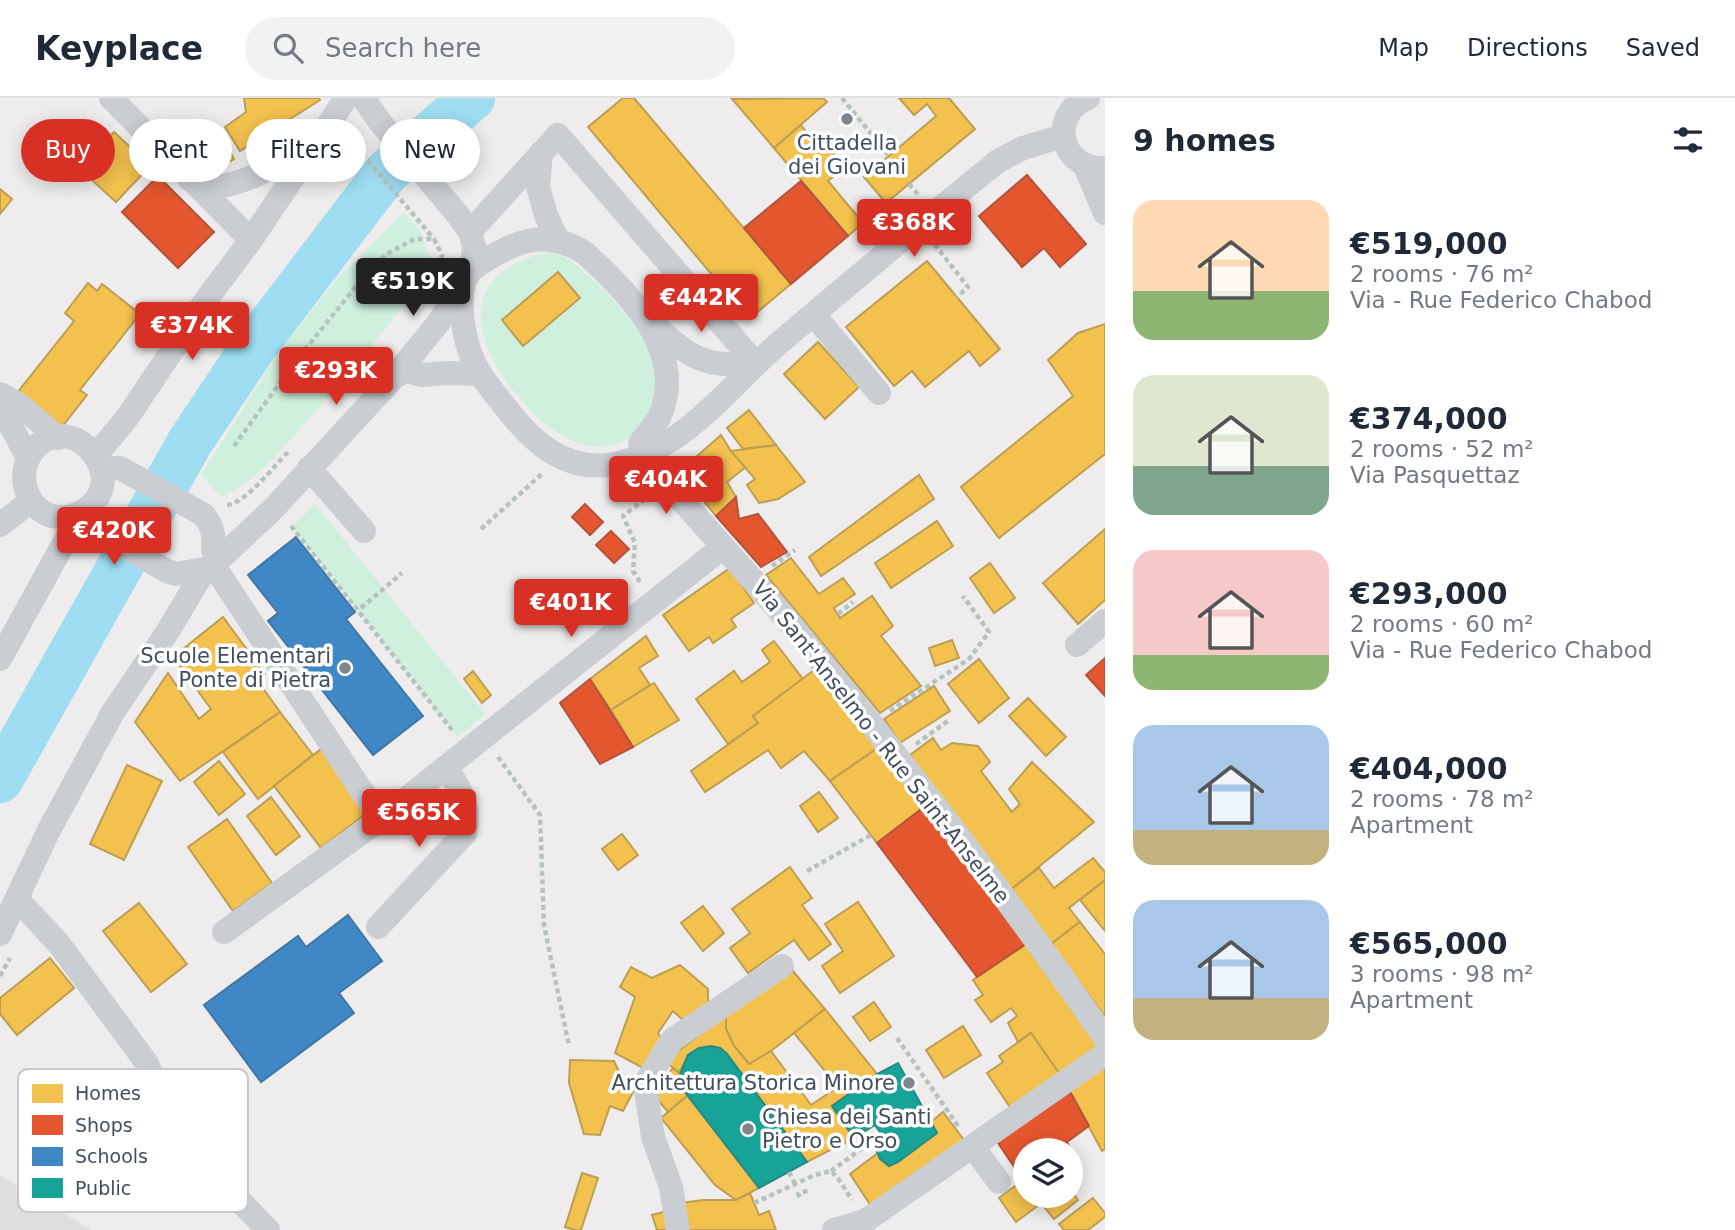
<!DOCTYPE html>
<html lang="en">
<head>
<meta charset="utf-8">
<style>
  body { margin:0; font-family:"DejaVu Sans",sans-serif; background:#f2f2f3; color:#1f2937; height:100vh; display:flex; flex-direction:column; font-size:26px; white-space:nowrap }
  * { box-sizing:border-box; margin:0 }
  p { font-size:23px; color:#747a83 }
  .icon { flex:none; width:38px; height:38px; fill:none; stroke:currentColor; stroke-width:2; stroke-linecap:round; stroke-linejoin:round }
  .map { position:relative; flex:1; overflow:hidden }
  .side { display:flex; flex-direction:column; background:#fff; width:630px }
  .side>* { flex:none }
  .guide { position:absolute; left:21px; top:21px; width:665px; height:63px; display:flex; gap:14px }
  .buttons { position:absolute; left:1013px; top:1040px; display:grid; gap:14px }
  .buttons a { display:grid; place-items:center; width:70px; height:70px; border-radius:50%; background:#fff; box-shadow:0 4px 18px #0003; font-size:35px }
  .price { position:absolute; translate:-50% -60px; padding:0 16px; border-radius:7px; background:#d93025; color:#fff; font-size:23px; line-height:46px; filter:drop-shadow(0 2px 4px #0008) }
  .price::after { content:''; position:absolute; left:50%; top:42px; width:21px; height:16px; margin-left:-10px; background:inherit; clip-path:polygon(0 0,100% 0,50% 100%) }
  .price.current { background:#222; color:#fff }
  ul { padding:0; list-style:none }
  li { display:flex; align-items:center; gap:21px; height:175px; padding:0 28px }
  li span { display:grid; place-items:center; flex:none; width:196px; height:140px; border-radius:21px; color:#555 }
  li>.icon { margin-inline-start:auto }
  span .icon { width:84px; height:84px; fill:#fffc; stroke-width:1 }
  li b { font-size:30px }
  h2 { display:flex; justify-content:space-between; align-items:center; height:84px; padding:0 28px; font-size:30px }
  .tag { padding:0 24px; border-radius:32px; background:#fff; box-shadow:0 4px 18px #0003; font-size:24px; line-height:63px }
  .tag.current { background:#d93025; color:#fff }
  header { display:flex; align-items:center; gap:42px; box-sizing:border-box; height:98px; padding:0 35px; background:#fff; border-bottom:2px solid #e0e1e3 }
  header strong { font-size:33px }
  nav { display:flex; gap:38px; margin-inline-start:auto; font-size:24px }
  .search { width:490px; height:63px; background:#f2f2f3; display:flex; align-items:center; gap:18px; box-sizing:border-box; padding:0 24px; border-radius:38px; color:#747a83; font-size:26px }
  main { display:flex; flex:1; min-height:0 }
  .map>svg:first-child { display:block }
</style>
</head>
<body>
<header>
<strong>Keyplace</strong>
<div class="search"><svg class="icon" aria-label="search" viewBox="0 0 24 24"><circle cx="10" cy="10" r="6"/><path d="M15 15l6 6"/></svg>Search here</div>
<nav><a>Map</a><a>Directions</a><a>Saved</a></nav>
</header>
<main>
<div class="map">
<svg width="1105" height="1132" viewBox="0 0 1105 1132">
  <rect width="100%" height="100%" fill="#eeecec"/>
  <polygon fill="#dfdddf" points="0,1077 92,1132 0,1132"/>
  <g fill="#cef0dc">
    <path d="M404,114L420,134L434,170C393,221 352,273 308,322C279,354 260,380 221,399L201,377L281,251L338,180Z"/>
    <path d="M549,154C556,156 563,158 569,162C588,173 639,227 648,248C652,256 656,269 657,278C658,288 653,300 651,309C647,326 631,341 616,346C572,359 534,319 510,288C465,229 467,172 549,154Z"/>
    <polygon points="315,406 485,616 458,639 292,429"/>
  </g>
  <g fill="#f2c14e" stroke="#bd9e52" stroke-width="2">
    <polygon points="244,0 319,0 320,2 240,53 225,29 246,14"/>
    <polygon points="623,0 634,0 791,186 749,221 588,29"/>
    <polygon points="823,0 827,4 774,50 732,1"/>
    <polygon points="899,0 949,0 975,31 886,105 864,79 936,18 927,6 914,17"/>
    <polygon points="801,27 818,49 824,44 845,69 828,83 863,125 848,138 774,50"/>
    <polygon points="114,34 150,68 116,104 80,71"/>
    <polygon points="219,34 234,61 211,74 196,47"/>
    <polygon points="0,91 12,101 0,116"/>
    <polygon points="927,163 1000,251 980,268 969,253 925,289 912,273 894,288 846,229"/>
    <polygon points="558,174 580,200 523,248 502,222"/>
    <polygon points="88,185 97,193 102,186 140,216 80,292 87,297 61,330 17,295 74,223 65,215"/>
    <polygon points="1105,226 1105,356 999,440 961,389 1073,298 1048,262 1078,235"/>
    <polygon points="818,244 859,289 825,321 784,276"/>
    <polygon points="749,312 776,347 743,351 727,330"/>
    <polygon points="721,337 731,353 746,369 727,384 736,399 716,418 680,373"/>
    <polygon points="776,347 805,384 778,401 759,405 747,387 755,381 731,353"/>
    <polygon points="919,377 934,401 821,478 809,459"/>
    <polygon points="937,423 953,448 891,490 875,465"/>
    <polygon points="1105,431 1105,502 1078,526 1043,485"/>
    <polygon points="791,460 819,496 843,480 855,496 834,510 840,520 872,498 893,528 881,538 921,588 880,615 766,477"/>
    <polygon points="990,465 1015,500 994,515 970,480"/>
    <polygon points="730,470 754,505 731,521 736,529 713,545 709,539 689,553 663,517"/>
    <polygon points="223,519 265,576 257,582 280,614 180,683 135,624 168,575 199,621 211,611 173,559"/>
    <polygon points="646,538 658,558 639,570 650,587 611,612 590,581"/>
    <polygon points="952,542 959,560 935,568 929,550"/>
    <polygon points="774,543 803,581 753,618 758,625 728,646 696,601 734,573 742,584 770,564 762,552"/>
    <polygon points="979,561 1009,600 979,625 948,586"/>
    <polygon points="814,572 879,649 830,683 804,653 781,670 768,652 705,694 691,673 758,625 753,618"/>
    <polygon points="473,573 491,597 482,605 464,581"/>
    <polygon points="654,585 679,622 633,649 611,612"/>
    <polygon points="934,588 950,613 900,645 884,621"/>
    <polygon points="1028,600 1066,639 1046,658 1009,618"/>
    <polygon points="280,614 313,657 258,701 223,654"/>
    <polygon points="933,640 941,652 952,645 978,648 990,664 981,673 1012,714 1020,706 1009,691 1032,664 1094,724 1009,793 910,657"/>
    <polygon points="879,649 924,709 877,745 830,683"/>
    <polygon points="321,651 369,713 321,750 274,688"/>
    <polygon points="219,663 245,696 219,717 194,684"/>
    <polygon points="127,667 162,683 124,762 90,746"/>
    <polygon points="819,694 838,720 818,734 800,708"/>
    <polygon points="271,699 300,738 276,757 247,718"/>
    <polygon points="227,721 272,785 233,813 188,749"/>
    <polygon points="622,736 638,757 618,772 602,751"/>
    <polygon points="1093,760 1105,774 1105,782 1069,810 1080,824 1051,846 1009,793 1039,770 1054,790"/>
    <polygon points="790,769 812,800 802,807 831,846 809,862 794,842 748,875 730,850 750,835 732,811"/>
    <polygon points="1105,782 1105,833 1080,802"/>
    <polygon points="858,804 894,858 840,895 822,868 843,853 825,826"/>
    <polygon points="139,805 187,866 151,894 103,833"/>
    <polygon points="703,808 724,835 703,853 681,825"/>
    <polygon points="1080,824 1105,856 1105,919 1051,846"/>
    <polygon points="1029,844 1102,950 1061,978 1031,935 1018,944 1008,925 1017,918 1011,910 991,924 975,902 983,897 973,882"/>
    <polygon points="50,860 74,890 17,937 0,916 0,900"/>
    <polygon points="680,867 708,891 708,908 686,925 673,913 658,935 665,946 647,972 615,955 635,899 620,889 631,869 652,880"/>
    <polygon points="792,872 825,911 771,953 749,966 734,948 726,931 726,917"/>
    <polygon points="874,904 891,929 870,943 853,919"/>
    <polygon points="825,911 877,976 832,1008 854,1040 807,1064 727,956 720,950 699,950 688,957 679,975 665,963 726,917 726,931 734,948 749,966 771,953 811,1007 838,989 794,935"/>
    <polygon points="963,928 981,957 944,980 926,952"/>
    <polygon points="1031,935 1061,978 1012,1012 987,975 1003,964 999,958"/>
    <polygon points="570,962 614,963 621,978 639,983 623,1013 610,1008 600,1037 584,1036 569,985"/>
    <polygon points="1105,964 1105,1051 1102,1053 1068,990"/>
    <polygon points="673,970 679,975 688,997 668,1014 653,996"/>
    <polygon points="688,997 759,1090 736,1102 715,1087 661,1020"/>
    <polygon points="943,1014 967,1046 873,1111 850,1076 878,1055 880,1061 889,1068 898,1064 937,1035 931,1024"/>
    <polygon points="582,1075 598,1080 581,1132 575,1132 565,1129"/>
    <polygon points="1023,1082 1026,1097 1034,1097 1040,1106 1016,1124 999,1100"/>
    <polygon points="1071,1092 1078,1102 1054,1121 1040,1104 1048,1097 1071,1097"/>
    <polygon points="750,1095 759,1117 769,1113 776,1132 685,1132 680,1105 703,1102 736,1102"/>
    <polygon points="1093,1100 1105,1115 1105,1119 1088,1132 1064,1132 1059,1126"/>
    <polygon points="667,1113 672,1132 657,1132 652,1117"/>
  </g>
  <g fill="#e4572e" stroke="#b3543c" stroke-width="2">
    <polygon points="1027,77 1086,146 1060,169 1044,150 1022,169 979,118"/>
    <polygon points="158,78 214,134 178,170 122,114"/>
    <polygon points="801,83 848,138 791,186 744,130"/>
    <polygon points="736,399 739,421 758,416 787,454 761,469 716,418"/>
    <polygon points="585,406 603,424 590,437 572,419"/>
    <polygon points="611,433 629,451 614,465 596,447"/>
    <polygon points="1105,560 1105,598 1086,577"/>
    <polygon points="590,581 633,649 600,666 560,605"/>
    <polygon points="924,709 1029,844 977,879 877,745"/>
    <polygon points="1068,990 1089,1028 1067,1044 1070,1052 1026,1052 1026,1081 1023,1082 996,1042"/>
  </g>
  <g fill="#3f88c5" stroke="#4077a5" stroke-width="2">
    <polygon points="296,439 355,514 346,521 423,618 373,657 268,523 278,515 248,477"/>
    <polygon points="348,817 382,863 339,895 354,915 261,984 204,907 298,838 306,849"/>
  </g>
  <g fill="#17a398" stroke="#248a86" stroke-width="2">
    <polygon points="711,948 720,950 727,956 807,1064 759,1090 684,993 679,979 688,957 699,950"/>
    <polygon points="898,965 937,1035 898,1064 889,1068 880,1061 876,1051 886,1043 875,1027 854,1040 832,1008 877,976"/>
  </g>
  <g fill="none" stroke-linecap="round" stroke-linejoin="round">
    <polyline stroke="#9eddf2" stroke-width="46" points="0,682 190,344 252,251 386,75 472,0"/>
    <g stroke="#b5c3c0" stroke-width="4.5" stroke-dasharray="5 3.5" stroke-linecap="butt">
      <polyline points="842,0 889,58"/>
      <polyline points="340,58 352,44 434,141"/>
      <polyline points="909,86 920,99"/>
      <polyline points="434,141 442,157 438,176"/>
      <polyline points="938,147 936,148 968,189 957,199"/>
      <polyline points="234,348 295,264 370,171 390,154 415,141 433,141"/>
      <path d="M227,407C246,405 274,368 288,354"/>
      <polyline points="291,428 453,633"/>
      <polyline points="481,431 543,375"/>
      <polyline points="772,468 795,452"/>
      <polyline points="640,484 633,473 635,445 623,418 648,399"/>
      <polyline points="361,510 402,475"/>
      <polyline points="838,516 853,504"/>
      <polyline points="890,613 969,561 989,534 963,498"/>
      <polyline points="916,646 948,623"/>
      <polyline points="498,659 540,717 544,827 569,948"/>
      <polyline points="807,773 871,737"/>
      <polyline points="0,878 10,860"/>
      <polyline points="897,940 958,1028"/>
      <polyline points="847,1044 849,1047"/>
      <polyline points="831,1073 875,1041"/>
      <polyline points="789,1074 795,1086"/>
      <polyline points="800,1099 798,1096 809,1092"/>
      <polyline points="754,1105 815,1077 831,1073 838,1080 852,1102"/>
    </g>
    <g stroke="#cacdd1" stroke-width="24">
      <polyline points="111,0 251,142"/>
      <path d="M1088,0C1047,17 1061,73 1105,70"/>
      <polyline points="541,55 538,89 546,117 558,143"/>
      <polyline points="1085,68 1105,115"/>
      <path d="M189,81C200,85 210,89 222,88C251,84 287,60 314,46"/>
      <polyline points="470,134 558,37 756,266"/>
      <path d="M472,171C510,145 543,128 585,155C627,194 686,251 661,315C657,326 647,336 640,345C655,375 679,399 702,425C732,459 763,493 793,529C902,662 1007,798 1105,940"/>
      <path d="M464,186C457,211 466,255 481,277C489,289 498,300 507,311C532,344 564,372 608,367C680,357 726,291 778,246C851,184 924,123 998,63L1023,50L1063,38"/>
      <polyline points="814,217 879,295"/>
      <path d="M655,227C690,262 707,269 756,266"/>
      <polyline points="395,278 407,273 421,277 448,275 480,276"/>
      <polyline points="0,296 21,308 58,340"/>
      <polyline points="0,307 28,360"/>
      <polyline points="96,357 127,320 206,202 251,142 346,0"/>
      <polyline points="309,370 364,433"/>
      <path d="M103,375L114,370H120L204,417C213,429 214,437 213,452"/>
      <path d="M68,419C147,395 72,301 32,354C17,375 24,407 49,417C57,420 67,419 75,420L167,473L176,476L204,471"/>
      <polyline points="0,427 31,403"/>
      <polyline points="223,458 273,411 395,278 439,224 472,171 474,148 470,134 458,117 380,24 363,0"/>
      <polyline points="218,474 359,689 382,720"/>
      <polyline points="1077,547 1105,523"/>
      <polyline points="0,561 70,434 75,420"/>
      <polyline points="18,802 59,846 146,964 181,1042 268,1132"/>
      <path d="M378,829L465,735C471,706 461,693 446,669"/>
      <polyline points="224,834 382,720 723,449"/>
      <polyline points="0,836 48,734 113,614 168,533 205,471"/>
      <polyline points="973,1049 999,1084"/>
      <polyline points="678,1132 671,1089 653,1039 645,986 672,942 782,868"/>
      <polyline points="834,1132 865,1123 1105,956"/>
    </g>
  </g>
  <g fill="#7e858e" stroke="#fff" stroke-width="2.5">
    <circle cx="847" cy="21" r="7"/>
    <circle cx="345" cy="570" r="7"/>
    <circle cx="909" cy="985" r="7"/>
    <circle cx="748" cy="1031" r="7"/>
  </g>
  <g text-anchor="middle" stroke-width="7" stroke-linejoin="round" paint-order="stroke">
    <g font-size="21" fill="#424e5b" stroke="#fff" text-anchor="end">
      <text x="847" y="52" text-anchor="middle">Cittadella<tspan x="847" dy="24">dei Giovani</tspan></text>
      <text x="331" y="565">Scuole Elementari<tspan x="331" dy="24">Ponte di Pietra</tspan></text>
      <text x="895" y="992">Architettura Storica Minore</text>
      <text x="762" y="1026" text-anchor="start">Chiesa dei Santi<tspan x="762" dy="24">Pietro e Orso</tspan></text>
    </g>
    <g font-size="21" fill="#424e5b" stroke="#fff">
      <text transform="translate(881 644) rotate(52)" y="7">Via Sant'Anselmo - Rue Saint-Anselme</text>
    </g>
  </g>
  <rect x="18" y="971" width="230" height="143" rx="10" fill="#fff" stroke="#c6cace" stroke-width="2"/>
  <rect x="32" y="986" width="31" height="19" fill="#f2c14e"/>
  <rect x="32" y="1017" width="31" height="20" fill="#e4572e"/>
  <rect x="32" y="1049" width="31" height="19" fill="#3f88c5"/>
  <rect x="32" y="1080" width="31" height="20" fill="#17a398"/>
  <g font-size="19" fill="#424e5b">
    <text x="75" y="1002">Homes</text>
    <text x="75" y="1034">Shops</text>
    <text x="75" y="1065">Schools</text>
    <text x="75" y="1097">Public</text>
  </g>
</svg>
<div class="buttons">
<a><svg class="icon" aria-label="layers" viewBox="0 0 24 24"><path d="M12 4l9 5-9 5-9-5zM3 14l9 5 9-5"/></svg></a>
</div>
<b class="price" style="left:914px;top:161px">€368K</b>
<b class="price current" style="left:413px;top:220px">€519K</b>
<b class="price" style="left:701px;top:236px">€442K</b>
<b class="price" style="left:192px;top:264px">€374K</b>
<b class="price" style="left:336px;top:309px">€293K</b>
<b class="price" style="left:666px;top:418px">€404K</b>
<b class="price" style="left:114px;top:469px">€420K</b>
<b class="price" style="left:571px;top:541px">€401K</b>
<b class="price" style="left:419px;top:751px">€565K</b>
<div class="guide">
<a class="tag current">Buy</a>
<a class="tag">Rent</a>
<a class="tag">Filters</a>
<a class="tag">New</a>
</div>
</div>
<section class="side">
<h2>9 homes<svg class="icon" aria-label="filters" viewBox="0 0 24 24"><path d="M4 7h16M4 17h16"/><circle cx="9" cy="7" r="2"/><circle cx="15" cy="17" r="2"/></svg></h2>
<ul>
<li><span style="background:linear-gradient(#ffd9b3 65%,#8fb573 0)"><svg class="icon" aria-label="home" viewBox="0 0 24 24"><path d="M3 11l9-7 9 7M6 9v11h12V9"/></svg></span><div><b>€519,000</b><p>2 rooms · 76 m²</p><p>Via - Rue Federico Chabod</p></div></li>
<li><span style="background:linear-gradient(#dfe7d0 65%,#7fa58c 0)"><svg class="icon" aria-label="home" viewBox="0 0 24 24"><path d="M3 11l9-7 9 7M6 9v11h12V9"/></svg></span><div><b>€374,000</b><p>2 rooms · 52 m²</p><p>Via Pasquettaz</p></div></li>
<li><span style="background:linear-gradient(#f6c9c9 75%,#8fb573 0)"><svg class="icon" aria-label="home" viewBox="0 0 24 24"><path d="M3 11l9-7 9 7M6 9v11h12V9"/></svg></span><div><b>€293,000</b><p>2 rooms · 60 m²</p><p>Via - Rue Federico Chabod</p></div></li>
<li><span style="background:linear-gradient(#a9c7e8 75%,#c2b280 0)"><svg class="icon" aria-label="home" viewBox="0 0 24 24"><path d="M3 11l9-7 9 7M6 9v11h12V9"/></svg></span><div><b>€404,000</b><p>2 rooms · 78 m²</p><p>Apartment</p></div></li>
<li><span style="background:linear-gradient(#a9c7e8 70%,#c2b280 0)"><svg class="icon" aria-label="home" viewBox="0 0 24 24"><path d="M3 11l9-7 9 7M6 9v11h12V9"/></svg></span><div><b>€565,000</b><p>3 rooms · 98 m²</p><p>Apartment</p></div></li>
</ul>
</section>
</main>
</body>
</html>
